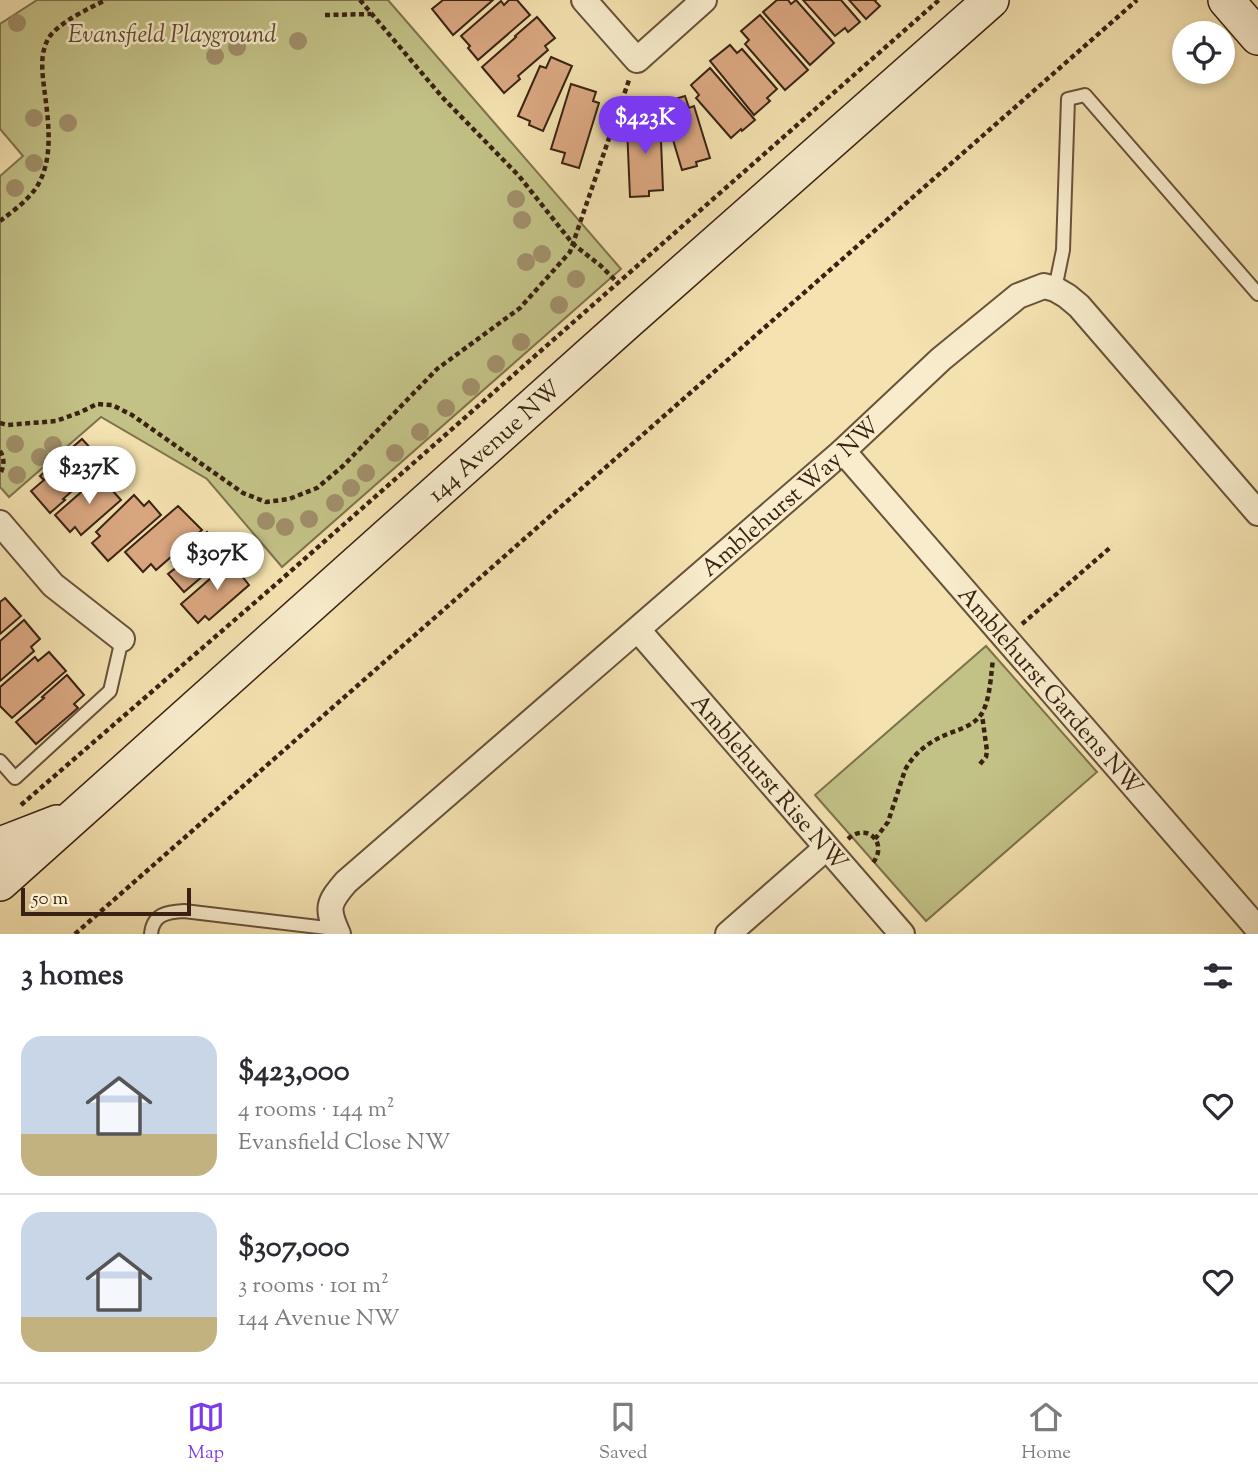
<!DOCTYPE html>
<html lang="en">
<head>
<meta charset="utf-8">
<style>
  body { margin:0; font-family:"Sorts Mill Goudy",serif; background:#f7f7f7; color:#2b2b33; height:100vh; display:flex; flex-direction:column; font-size:26px; white-space:nowrap }
  * { box-sizing:border-box; margin:0 }
  p { font-size:23px; color:#7c7c81 }
  .icon { flex:none; width:38px; height:38px; fill:none; stroke:currentColor; stroke-width:2; stroke-linecap:round; stroke-linejoin:round }
  .map { position:relative; height:934px; overflow:hidden }
  .sheet { display:flex; flex-direction:column; background:#fff; flex:1 }
  .sheet>* { flex:none }
  .buttons { position:absolute; left:1172px; top:21px; display:grid; gap:14px }
  .buttons a { display:grid; place-items:center; width:63px; height:63px; border-radius:50%; background:#fff; box-shadow:0 4px 10px #0003; font-size:35px }
  .scale { position:absolute; left:21px; bottom:18px; width:170px; box-sizing:border-box; padding-left:7px; border:4px solid #392212; border-top:0; font-size:19px; line-height:24px; white-space:nowrap; color:#392212; -webkit-text-stroke:5px #f8eccc; paint-order:stroke }
  .price { position:absolute; translate:-50% -60px; padding:0 16px; border-radius:24px; background:#fff; color:#222; font-size:23px; line-height:46px; filter:drop-shadow(0 2px 4px #0008) }
  .price::after { content:''; position:absolute; left:50%; top:42px; width:21px; height:16px; margin-left:-10px; background:inherit; clip-path:polygon(0 0,100% 0,50% 100%) }
  .price.selected { background:#7c3aed; color:#fff }
  ul { padding:0; list-style:none }
  li { display:flex; align-items:center; gap:21px; height:175px; padding:0 21px }
  li+li { border-top:2px solid #e1e1e2 }
  li span { display:grid; place-items:center; flex:none; width:196px; height:140px; border-radius:21px; color:#555 }
  li>.icon { margin-inline-start:auto }
  span .icon { width:84px; height:84px; fill:#fffc; stroke-width:1 }
  li b { font-size:30px }
  h2 { display:flex; justify-content:space-between; align-items:center; height:84px; padding:0 21px; font-size:30px }
  .tab-bar { display:flex; justify-content:space-around; align-items:center; height:98px; border-top:2px solid #e1e1e2; background:#fff; font-size:19px; color:#7c7c81 }
  .tab-bar a { display:grid; justify-items:center; gap:4px }
  .tab-bar .selected { color:#7c3aed }
  .map>svg:first-child { display:block }
</style>
</head>
<body>
<div class="map">
<svg width="1258" height="934" viewBox="0 0 1258 934">
  <rect width="100%" height="100%" fill="#f4e2b0"/>
  <filter id="stains"><feTurbulence type="fractalNoise" baseFrequency=".00286" numOctaves="4"/><feColorMatrix values="0 0 0 0 .2 0 0 0 0 .09 0 0 0 0 .02 0 0 0 .5 -.17"/></filter>
  <radialGradient id="worn" r=".72"><stop offset=".6" stop-color="#630" stop-opacity="0"/><stop offset="1" stop-color="#630" stop-opacity=".3"/></radialGradient>
  <g fill="#c2c186" stroke="#7e724c" stroke-width="2">
    <polygon points="37,0 388,0 621,269 282,567 207,479 101,417 9,497 0,487 0,176 23,156 0,129 0,24"/>
    <polygon points="986,646 1097,772 926,921 815,795"/>
  </g>
  <g fill="#dba882" stroke="#392212" stroke-width="2">
    <polygon points="443,0 493,0 453,35 432,9"/>
    <polygon points="509,0 517,0 530,15 478,60 468,48 470,46 461,36 501,1 504,5"/>
    <polygon points="777,0 788,0 791,4 796,0 834,43 810,65 763,12"/>
    <polygon points="803,0 841,0 860,22 848,32 845,28 835,36"/>
    <polygon points="849,0 876,0 875,1 880,6 866,19"/>
    <polygon points="760,15 808,70 785,90 745,44 749,40 741,31"/>
    <polygon points="537,17 555,38 545,46 548,50 518,76 520,79 504,93 482,67 516,37 515,36"/>
    <polygon points="730,45 737,53 742,49 777,89 767,98 770,101 754,115 710,61"/>
    <polygon points="551,57 572,66 543,131 529,125 530,121 518,116 540,66 546,68"/>
    <polygon points="710,68 755,120 742,131 741,129 731,138 696,98 699,95 691,85"/>
    <polygon points="571,84 596,92 593,101 599,103 579,168 562,163 565,153 551,149"/>
    <polygon points="685,96 689,108 694,106 710,158 696,162 697,166 682,170 662,103"/>
    <polygon points="660,116 663,190 649,191 649,196 630,197 627,128 633,127 632,117"/>
    <polygon points="82,439 104,463 63,499 65,500 50,513 31,491 44,480 40,476"/>
    <polygon points="103,473 114,486 111,489 121,500 81,535 75,527 70,532 55,515"/>
    <polygon points="134,495 144,506 149,501 161,515 108,561 92,543 100,536 96,532"/>
    <polygon points="178,506 202,530 156,570 151,564 143,572 125,552"/>
    <polygon points="207,532 217,543 219,541 230,553 184,592 168,574 177,567 172,562"/>
    <polygon points="234,558 246,572 242,576 249,585 209,620 205,616 198,623 181,604"/>
    <polygon points="5,598 21,616 0,634 0,602"/>
    <polygon points="24,620 40,639 31,647 34,651 0,681 0,641"/>
    <polygon points="49,652 66,671 12,718 0,706 0,687 35,657 38,661"/>
    <polygon points="67,675 84,695 74,704 78,708 36,744 16,722 44,698 42,697"/>
  </g>
  <g fill="none" stroke-linecap="round" stroke-linejoin="round">
    <defs>
      <g id="lane">
        <polyline points="1055,289 1063,250 1068,99 1085,95 1258,294"/>
        <polyline points="0,761 15,778 110,691 122,639"/>
        <path d="M151,934C153,914 167,912 184,911L335,929"/>
      </g>
      <g id="street">
        <polyline points="584,0 637,60 704,0"/>
        <path id="s1" d="M843,451L1258,929"/>
        <polyline points="0,523 53,585 122,639"/>
        <path id="s2" d="M638,630L902,934"/>
        <path id="s3" d="M338,934C326,908 328,903 346,882L843,451L941,359L1018,296L1044,286L1055,289L1067,296L1079,306L1258,513"/>
        <polyline points="728,934 826,848"/>
      </g>
      <g id="secondary">
        <polyline points="1226,0 1258,37"/>
        <polyline points="0,845 57,823"/>
        <path id="s4" d="M0,883L630,319L991,0"/>
      </g>
    </defs>
    <use href="#lane" stroke="#68523a" stroke-width="16"/>
    <use href="#street" stroke="#68523a" stroke-width="28"/>
    <use href="#secondary" stroke="#392212" stroke-width="38"/>
    <g stroke="#392212" stroke-width="4.5" stroke-dasharray="5 3.5" stroke-linecap="butt">
      <polyline points="360,0 443,98 519,176 573,244 601,266 617,282"/>
      <polyline points="325,15 371,14"/>
      <path d="M0,221C12,212 27,201 36,188C55,159 48,119 44,87C42,71 40,54 48,39C56,24 91,7 106,0"/>
      <polyline points="0,423 7,425 56,421 81,412 97,404 112,405 132,415 243,493 266,502 289,499 317,488 343,466 437,369 520,308 570,252 629,80"/>
      <path d="M0,451C5,458 4,467 0,474"/>
      <polyline points="1022,624 1112,546"/>
      <polyline points="980,764 986,757 987,751 982,715"/>
      <polyline points="21,805 275,585 939,0"/>
      <path d="M848,839C868,821 890,845 871,865"/>
      <path d="M875,839L888,822L905,770C913,755 926,744 941,737C955,730 974,727 982,713C990,700 991,674 993,659"/>
      <polyline points="75,934 1137,0"/>
    </g>
    <use href="#lane" stroke="#f8eccc" stroke-width="12"/>
    <use href="#street" stroke="#f8eccc" stroke-width="24"/>
    <use href="#secondary" stroke="#f8eccc" stroke-width="35"/>
  </g>
  <g fill="#a08e69">
    <circle cx="17" cy="23" r="9"/>
    <circle cx="298" cy="41" r="9"/>
    <circle cx="237" cy="47" r="9"/>
    <circle cx="215" cy="56" r="9"/>
    <circle cx="34" cy="118" r="9"/>
    <circle cx="68" cy="123" r="9"/>
    <circle cx="34" cy="163" r="9"/>
    <circle cx="15" cy="188" r="9"/>
    <circle cx="516" cy="199" r="9"/>
    <circle cx="522" cy="220" r="9"/>
    <circle cx="542" cy="254" r="9"/>
    <circle cx="526" cy="262" r="9"/>
    <circle cx="576" cy="279" r="9"/>
    <circle cx="559" cy="305" r="9"/>
    <circle cx="521" cy="342" r="9"/>
    <circle cx="496" cy="364" r="9"/>
    <circle cx="471" cy="387" r="9"/>
    <circle cx="446" cy="408" r="9"/>
    <circle cx="420" cy="432" r="9"/>
    <circle cx="15" cy="444" r="9"/>
    <circle cx="53" cy="445" r="9"/>
    <circle cx="395" cy="453" r="9"/>
    <circle cx="40" cy="457" r="9"/>
    <circle cx="366" cy="473" r="9"/>
    <circle cx="17" cy="475" r="9"/>
    <circle cx="351" cy="488" r="9"/>
    <circle cx="335" cy="503" r="9"/>
    <circle cx="309" cy="519" r="9"/>
    <circle cx="266" cy="521" r="9"/>
    <circle cx="285" cy="527" r="9"/>
  </g>
  <g text-anchor="middle" stroke-width="5" stroke-linejoin="round" paint-order="stroke">
    <g font-size="24" font-style="italic" fill="#5b4a2f" stroke="#f8eccc">
      <text x="172" y="42">Evansfield Playground</text>
    </g>
    <g font-size="24" fill="#392212" stroke="#f8eccc">
      <text dy="8" stroke="none"><textPath href="#s4" startOffset="663">144 Avenue NW</textPath></text>
      <text dy="8" stroke="none"><textPath href="#s3" startOffset="646">Amblehurst Way NW</textPath></text>
      <text dy="8" stroke="none"><textPath href="#s1" startOffset="317">Amblehurst Gardens NW</textPath></text>
      <text dy="8" stroke="none"><textPath href="#s2" startOffset="201">Amblehurst Rise NW</textPath></text>
    </g>
  </g>
  <rect width="100%" height="100%" filter="url(#stains)"/>
  <rect width="100%" height="100%" fill="url(#worn)"/>
</svg>
<div class="buttons">
<a><svg class="icon" aria-label="locate" viewBox="0 0 24 24"><circle cx="12" cy="12" r="6"/><path d="M12 2v4M12 18v4M2 12h4M18 12h4"/></svg></a>
</div>
<div class="scale">50 m</div>
<b class="price selected" style="left:645px;top:156px">$423K</b>
<b class="price" style="left:89px;top:506px">$237K</b>
<b class="price" style="left:217px;top:592px">$307K</b>
</div>
<section class="sheet">
<h2>3 homes<svg class="icon" aria-label="filters" viewBox="0 0 24 24"><path d="M4 7h16M4 17h16"/><circle cx="9" cy="7" r="2"/><circle cx="15" cy="17" r="2"/></svg></h2>
<ul>
<li><span style="background:linear-gradient(#c9d6e8 70%,#c2b280 0)"><svg class="icon" aria-label="home" viewBox="0 0 24 24"><path d="M3 11l9-7 9 7M6 9v11h12V9"/></svg></span><div><b>$423,000</b><p>4 rooms · 144 m²</p><p>Evansfield Close NW</p></div><svg class="icon" aria-label="heart" viewBox="0 0 24 24"><path d="M12 20l-8-8c-3-5 5-10 8-4 3-6 11-1 8 4z"/></svg></li>
<li><span style="background:linear-gradient(#c9d6e8 75%,#c2b280 0)"><svg class="icon" aria-label="home" viewBox="0 0 24 24"><path d="M3 11l9-7 9 7M6 9v11h12V9"/></svg></span><div><b>$307,000</b><p>3 rooms · 101 m²</p><p>144 Avenue NW</p></div><svg class="icon" aria-label="heart" viewBox="0 0 24 24"><path d="M12 20l-8-8c-3-5 5-10 8-4 3-6 11-1 8 4z"/></svg></li>
</ul>
</section>
<nav class="tab-bar">
<a class="selected"><svg class="icon" aria-label="map" viewBox="0 0 24 24"><path d="M3 6l6-2 6 2 6-2v14l-6 2-6-2-6 2zM9 4v14M15 6v14"/></svg>Map</a>
<a><svg class="icon" aria-label="saved" viewBox="0 0 24 24"><path d="M7 4h10v16l-5-4-5 4z"/></svg>Saved</a>
<a><svg class="icon" aria-label="home" viewBox="0 0 24 24"><path d="M3 11l9-7 9 7M6 9v11h12V9"/></svg>Home</a>
</nav>
</body>
</html>
